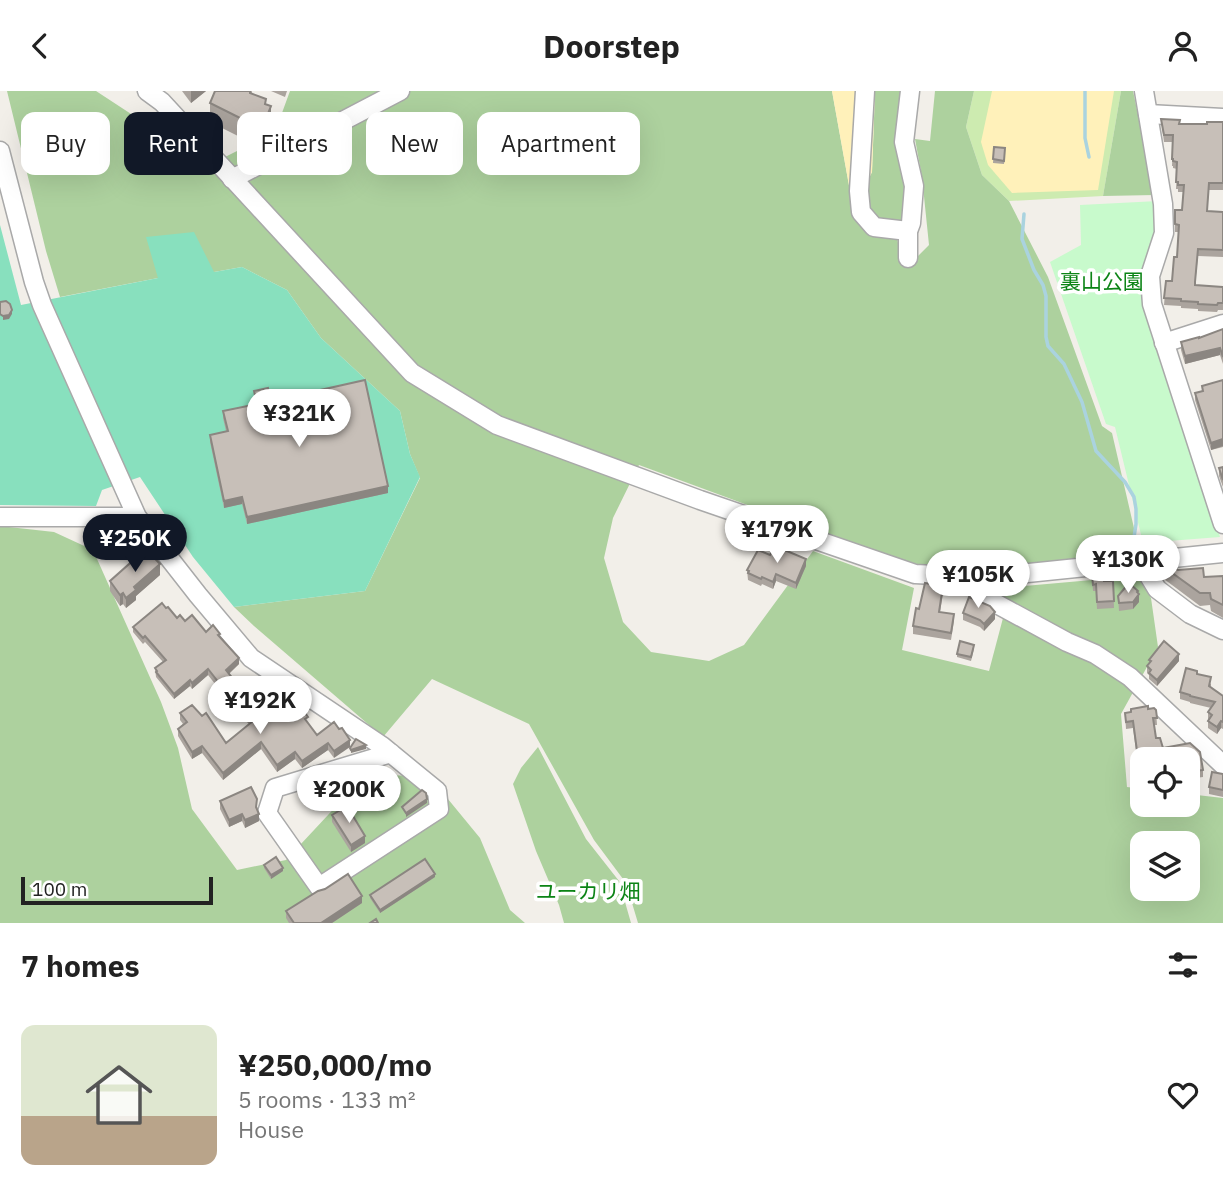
<!DOCTYPE html>
<html lang="en">
<head>
<meta charset="utf-8">
<style>
  body { margin:0; font-family:"IBM Plex Sans","Noto Sans JP",sans-serif; background:#f6f6f6; color:#222; height:100vh; display:flex; flex-direction:column; font-size:26px; white-space:nowrap }
  * { box-sizing:border-box; margin:0 }
  p { font-size:23px; color:#767676 }
  .icon { flex:none; width:38px; height:38px; fill:none; stroke:currentColor; stroke-width:2; stroke-linecap:round; stroke-linejoin:round }
  .map { position:relative; height:832px; overflow:hidden }
  .panel { display:flex; flex-direction:column; background:#fff; flex:1 }
  .panel>* { flex:none }
  .guide { position:absolute; left:21px; top:21px; width:700px; height:63px; display:flex; gap:14px }
  .fabs { position:absolute; left:1130px; top:656px; display:grid; gap:14px }
  .fabs a { display:grid; place-items:center; width:70px; height:70px; border-radius:14px; background:#fff; box-shadow:0 7px 28px #0002; font-size:35px }
  .scale { position:absolute; left:21px; bottom:18px; width:192px; box-sizing:border-box; padding-left:7px; border:4px solid #222; border-top:0; font-size:19px; line-height:24px; white-space:nowrap; color:#222; -webkit-text-stroke:5px #fff; paint-order:stroke }
  .price { position:absolute; translate:-50% -60px; padding:0 16px; border-radius:24px; background:#fff; color:#222; font-size:23px; line-height:46px; filter:drop-shadow(0 2px 4px #0008) }
  .price::after { content:''; position:absolute; left:50%; top:42px; width:21px; height:16px; margin-left:-10px; background:inherit; clip-path:polygon(0 0,100% 0,50% 100%) }
  .price.selected { background:#111827; color:#fff }
  ul { padding:0; list-style:none }
  li { display:flex; align-items:center; gap:21px; height:175px; padding:0 21px }
  li span { display:grid; place-items:center; flex:none; width:196px; height:140px; border-radius:14px; color:#555 }
  li>.icon { margin-inline-start:auto }
  span .icon { width:84px; height:84px; fill:#fffc; stroke-width:1 }
  li b { font-size:30px }
  h2 { display:flex; justify-content:space-between; align-items:center; height:84px; padding:0 21px; font-size:30px }
  .chip { padding:0 24px; border-radius:14px; background:#fff; box-shadow:0 7px 28px #0002; font-size:24px; line-height:63px }
  .chip.selected { background:#111827; color:#fff }
  header { display:flex; justify-content:space-between; align-items:center; height:91px; padding:0 21px; background:#fff; font-size:32px; font-weight:700 }
  .map>svg:first-child { display:block }
</style>
</head>
<body>
<header><svg class="icon" aria-label="back" viewBox="0 0 24 24"><path d="M15 5l-7 7 7 7"/></svg>Doorstep<svg class="icon" aria-label="person" viewBox="0 0 24 24"><circle cx="12" cy="8" r="4"/><path d="M4 21q1-7 8-7t8 7"/></svg></header>
<div class="map">
<svg width="1223" height="832" viewBox="0 0 1223 832">
  <rect width="100%" height="100%" fill="#f2efe9"/>
  <polygon fill="#cdebb0" points="974,0 1121,0 1103,105 1009,110 982,84 966,36"/>
  <g fill="#add19e" fill-rule="evenodd">
    <path d="M7,0H96L209,74L275,41L290,0H832L850,100L869,144L897,146L902,174L910,173L929,154L922,86L915,48L930,50L935,0H974L966,36L982,84L1009,110L1048,186L1102,335L1112,342L1140,463L982,478L917,473L845,450L639,374L613,427L604,467L623,531L651,561L709,570L744,554L813,460L914,497L902,559L989,580L1003,527L991,507L992,498L1137,485L1151,507L1158,556L1121,623L1127,696L1143,698V714H1188V703L1223,707V832H638L626,792L594,749L529,633L432,588L383,646L254,535L234,516L365,500L420,387L410,363L400,320L321,247L287,199L242,176L214,181L158,187L60,206L46,160ZM1143,752H1188V798H1143Z"/>
    <polygon points="875,0 904,0 904,77 907,115 904,130 889,134 876,132 863,115 863,99 872,81"/>
    <polygon points="1121,0 1133,0 1155,104 1103,105"/>
    <polygon points="0,435 54,441 93,459 161,611 178,657 192,718 237,779 286,769 342,709 374,684 429,685 480,747 510,819 525,832 0,832"/>
    <polygon points="538,656 586,748 619,790 631,832 564,832 559,814 536,760 513,693 521,677"/>
  </g>
  <g fill="#fff1ba">
    <polygon points="832,0 875,0 872,81 863,99 850,100"/>
    <polygon points="992,0 1114,0 1098,99 1012,102 988,74 981,51"/>
  </g>
  <polygon fill="#c8facc" points="1158,110 1157,140 1145,205 1220,446 1143,452 1115,336 1106,333 1050,171 1081,154 1080,114"/>
  <polygon fill="#88e0be" points="0,134 21,214 158,187 146,146 194,141 214,181 242,176 287,199 321,247 400,320 410,363 420,386 365,500 234,516 193,466 140,386 102,399 96,415 0,414"/>
  <g fill="none" stroke-linecap="round" stroke-linejoin="round">
    <g stroke="#aad3df" stroke-width="3.5">
      <polyline points="1085,0 1085,47 1089,66"/>
      <polyline points="1024,123 1022,148 1034,179 1043,194 1046,205 1046,246 1048,255 1064,273 1082,311 1096,360 1125,391 1134,406 1136,418 1136,433 1133,453"/>
    </g>
    <defs>
      <g id="minor">
        <polyline points="147,0 162,11 412,282 497,334 700,409 915,483 976,486 1008,484 1223,462"/>
        <polyline points="865,0 859,100 861,121 874,136 908,140"/>
        <polyline points="1144,0 1163,113 1164,142 1150,185 1152,213 1223,433"/>
        <polyline points="1148,23 1223,27"/>
        <polyline points="0,60 34,191 42,214 137,426 198,504 251,567 382,655 437,700 439,718 319,796 267,722 275,697 391,662"/>
        <polyline points="232,88 400,0"/>
        <polyline points="908,167 908,140 911,132 914,95 904,51 910,0"/>
        <polyline points="1164,252 1223,233"/>
        <polyline points="0,426 137,426"/>
        <polyline points="1140,470 1157,498 1190,523 1223,539"/>
        <polyline points="976,486 984,506 1067,551 1095,563 1130,586 1223,674"/>
      </g>
    </defs>
    <use href="#minor" stroke="#a9a9a9" stroke-width="21"/>
    <use href="#minor" stroke="#fff" stroke-width="18"/>
  </g>
  <g fill="#aba49e">
    <polygon points="182,0 206,0 191,12"/>
    <polygon points="252,0 252,3 266,14 271,34 267,44 261,48 252,50 244,48 210,31 210,12"/>
    <polygon points="271,0 287,0 285,6"/>
    <polygon points="1161,28 1179,33 1207,33 1223,31 1223,99 1209,99 1207,120 1223,121 1223,166 1198,165 1195,194 1223,196 1223,219 1218,219 1217,221 1198,220 1198,218 1181,217 1181,215 1164,214 1166,190 1172,190 1177,166 1179,141 1175,141 1175,119 1182,119 1183,101 1178,101 1178,98 1176,98 1177,78 1173,77 1173,75 1172,75 1173,51 1164,51"/>
    <polygon points="994,56 1005,57 1004,73 993,72"/>
    <polygon points="1223,238 1223,273 1220,264 1185,273 1181,259 1181,251 1199,247"/>
    <polygon points="1223,289 1223,356 1211,359 1195,309 1195,302 1202,300 1202,295"/>
    <polygon points="254,300 271,310 388,402 247,433 242,413 224,417 210,351 210,344 226,340 223,327 223,320 255,313"/>
    <polygon points="1223,376 1223,396 1219,385 1219,377"/>
    <polygon points="770,464 806,475 796,498 776,490 773,498 762,493 761,495 748,489 747,479"/>
    <polygon points="1164,476 1204,486 1223,485 1223,527 1211,520 1210,514 1200,515 1164,488"/>
    <polygon points="1092,483 1104,490 1113,490 1114,517 1097,518 1096,500 1093,500"/>
    <polygon points="160,484 136,505 136,509 126,517 123,513 120,515 110,500 110,490"/>
    <polygon points="943,502 940,521 954,530 951,549 913,543 913,535 919,518"/>
    <polygon points="1138,502 1139,511 1133,518 1119,520 1118,505"/>
    <polygon points="166,517 177,527 206,541 220,547 239,573 229,583 234,595 223,603 208,584 192,598 190,595 174,608 156,586 155,577 163,571 145,551 143,553 133,541 133,536"/>
    <polygon points="963,522 995,528 984,540 980,536 963,529"/>
    <polygon points="974,558 971,570 957,566 957,563"/>
    <polygon points="1149,569 1179,570 1157,595 1149,588 1149,584 1147,582 1147,575 1149,573"/>
    <polygon points="1197,583 1211,593 1211,596 1223,605 1223,638 1221,637 1217,643 1208,637 1208,621 1211,617 1190,612 1190,611 1180,608 1180,601"/>
    <polygon points="1148,615 1148,618 1154,617 1156,619 1157,634 1154,634 1156,647 1160,647 1163,657 1190,652 1200,661 1203,679 1203,686 1188,688 1188,668 1143,668 1143,696 1141,697 1133,637 1126,638 1125,622 1131,621 1131,618"/>
    <polygon points="246,619 258,620 272,620 308,632 317,644 334,631 334,667 328,659 302,677 295,668 277,681 261,658 223,689 202,662 192,668 178,645 178,638 183,633 180,629 180,622 226,652 249,633 246,630"/>
    <polygon points="1223,683 1223,706 1209,703 1209,696"/>
    <polygon points="220,710 257,715 259,730 245,737 242,730 229,736 220,718"/>
    <polygon points="332,724 365,752 351,761 332,731"/>
    <polygon points="264,774 283,780 271,788 264,777"/>
    <polygon points="435,786 380,822 370,807 370,804"/>
    <polygon points="362,812 332,832 289,832 286,827 286,820"/>
  </g>
  <g fill="#8b8681">
    <polygon points="191,0 206,0 191,12"/>
    <polygon points="266,8 266,25 271,15 271,34 267,44 261,48 252,50 252,31 265,13"/>
    <polygon points="12,219 12,223 9,228 3,229 3,225"/>
    <polygon points="1220,257 1220,264 1185,273 1185,265"/>
    <polygon points="1223,348 1223,355 1211,359 1211,352"/>
    <polygon points="388,395 388,402 247,433 247,426"/>
    <polygon points="242,406 242,413 224,417 224,410"/>
    <polygon points="806,468 806,475 796,498 796,492"/>
    <polygon points="160,473 160,484 136,505 136,509 126,517 126,507 134,496"/>
    <polygon points="776,483 776,490 773,498 773,491"/>
    <polygon points="1138,500 1138,505 1139,503 1139,511 1133,518 1133,511"/>
    <polygon points="123,502 123,513 120,515 120,504"/>
    <polygon points="995,521 995,528 984,540 984,533"/>
    <polygon points="1179,563 1179,570 1157,595 1157,589"/>
    <polygon points="239,567 239,573 226,585 226,579"/>
    <polygon points="208,578 208,584 192,598 192,592"/>
    <polygon points="190,589 190,595 174,608 174,603"/>
    <polygon points="234,589 234,595 223,603 223,597"/>
    <polygon points="1221,630 1221,637 1217,643 1217,636"/>
    <polygon points="350,649 350,656 334,667 334,660"/>
    <polygon points="261,651 261,658 223,689 223,682"/>
    <polygon points="328,652 328,659 302,677 302,670"/>
    <polygon points="366,654 366,658 351,662 351,659"/>
    <polygon points="202,655 202,662 192,668 192,661"/>
    <polygon points="295,661 295,668 277,681 277,674"/>
    <polygon points="427,708 427,712 406,726 406,722"/>
    <polygon points="242,723 242,730 229,736 229,729"/>
    <polygon points="259,723 259,730 245,737 245,729"/>
    <polygon points="365,745 365,752 351,761 351,754"/>
    <polygon points="283,777 283,780 271,788 271,784"/>
    <polygon points="435,783 435,786 380,822 380,819"/>
    <polygon points="362,805 362,812 332,832 321,832"/>
  </g>
  <g fill="#c7bfb8" stroke="#8b8681" stroke-width="2">
    <polygon points="215,0 250,0 250,2 266,8 265,13 271,15 267,25 261,28 252,31 244,29 210,12"/>
    <polygon points="1161,28 1180,29 1179,33 1207,33 1207,31 1223,31 1223,92 1209,92 1207,120 1223,121 1223,159 1198,158 1195,191 1195,194 1223,196 1223,212 1218,212 1217,214 1198,213 1198,211 1181,210 1181,208 1164,207 1166,190 1172,190 1174,166 1177,166 1179,134 1175,133 1175,119 1182,119 1184,94 1178,94 1178,91 1176,91 1177,71 1173,70 1173,68 1172,68 1173,44 1164,44"/>
    <polygon points="994,56 1005,57 1004,70 993,68"/>
    <polygon points="6,210 10,213 12,219 9,224 3,225 0,223 0,211"/>
    <polygon points="1223,238 1223,266 1220,257 1185,265 1181,251 1199,246 1199,247"/>
    <polygon points="365,289 388,395 247,426 242,406 224,410 210,344 228,340 223,320 257,313 254,300 268,297 271,310"/>
    <polygon points="1223,289 1223,348 1211,352 1195,302 1203,300 1202,295"/>
    <polygon points="1223,376 1223,389 1219,377"/>
    <polygon points="775,455 806,468 796,492 776,483 773,491 762,486 761,488 748,482 749,480 747,479 758,459 770,464"/>
    <polygon points="146,458 160,473 134,496 136,499 126,507 123,502 120,504 110,490"/>
    <polygon points="1167,472 1178,479 1203,477 1204,486 1223,485 1223,514 1211,508 1210,502 1200,502 1164,476"/>
    <polygon points="1092,483 1103,483 1104,490 1113,490 1114,510 1097,511 1096,493 1093,494"/>
    <polygon points="925,492 943,495 939,521 954,523 951,542 913,535 916,517 919,518"/>
    <polygon points="1129,492 1138,500 1137,501 1139,503 1133,511 1119,512 1118,505"/>
    <polygon points="969,506 990,515 995,521 984,533 980,529 963,522"/>
    <polygon points="162,512 166,517 168,516 177,527 180,524 185,530 192,524 206,541 213,534 220,543 218,544 239,567 226,579 234,589 223,597 208,578 192,592 190,589 174,603 156,581 157,580 155,577 166,569 145,545 143,547 133,536"/>
    <polygon points="960,550 974,554 971,566 957,563"/>
    <polygon points="1164,550 1179,563 1157,589 1149,582 1151,579 1147,575 1151,570 1149,569"/>
    <polygon points="1186,577 1197,580 1197,583 1211,586 1209,595 1223,605 1223,631 1221,630 1217,636 1208,630 1212,624 1208,621 1215,611 1190,605 1190,604 1180,601"/>
    <polygon points="267,613 272,620 279,615 286,624 300,615 308,626 305,628 317,644 334,631 339,638 342,637 350,649 334,660 328,652 302,670 295,661 277,674 261,651 223,682 202,655 192,661 178,638 187,631 180,622 192,614 202,625 206,622 226,652 253,630 246,623 246,619 252,614 258,620"/>
    <polygon points="1148,615 1148,618 1154,617 1156,619 1157,627 1153,627 1156,647 1160,647 1163,657 1190,652 1200,661 1203,679 1188,681 1188,668 1143,668 1143,689 1141,690 1133,630 1126,631 1125,622 1131,621 1131,618"/>
    <polygon points="356,648 366,654 351,659 350,657"/>
    <polygon points="1212,681 1223,683 1223,699 1209,696"/>
    <polygon points="251,696 257,708 256,716 259,723 245,729 242,723 229,729 220,710"/>
    <polygon points="422,699 426,702 427,708 406,722 402,716"/>
    <polygon points="347,715 365,745 351,754 332,724"/>
    <polygon points="276,766 283,777 271,784 264,774"/>
    <polygon points="425,768 435,783 380,819 370,804"/>
    <polygon points="348,783 362,805 321,832 294,832 286,820 318,800 325,798"/>
    <polygon points="376,828 378,832 370,832"/>
  </g>
  <g text-anchor="middle" stroke-width="7" stroke-linejoin="round" paint-order="stroke">
    <g font-size="21" fill="#0c8416" stroke="#fff">
      <text x="1102" y="198">裏山公園</text>
      <text x="588" y="808">ユーカリ畑</text>
    </g>
  </g>
</svg>
<div class="fabs">
<a><svg class="icon" aria-label="locate" viewBox="0 0 24 24"><circle cx="12" cy="12" r="6"/><path d="M12 2v4M12 18v4M2 12h4M18 12h4"/></svg></a>
<a><svg class="icon" aria-label="layers" viewBox="0 0 24 24"><path d="M12 4l9 5-9 5-9-5zM3 14l9 5 9-5"/></svg></a>
</div>
<div class="scale">100 m</div>
<b class="price" style="left:299px;top:358px">¥321K</b>
<b class="price" style="left:777px;top:474px">¥179K</b>
<b class="price selected" style="left:135px;top:483px">¥250K</b>
<b class="price" style="left:1128px;top:504px">¥130K</b>
<b class="price" style="left:978px;top:519px">¥105K</b>
<b class="price" style="left:260px;top:645px">¥192K</b>
<b class="price" style="left:349px;top:734px">¥200K</b>
<div class="guide">
<a class="chip">Buy</a>
<a class="chip selected">Rent</a>
<a class="chip">Filters</a>
<a class="chip">New</a>
<a class="chip">Apartment</a>
</div>
</div>
<section class="panel">
<h2>7 homes<svg class="icon" aria-label="filters" viewBox="0 0 24 24"><path d="M4 7h16M4 17h16"/><circle cx="9" cy="7" r="2"/><circle cx="15" cy="17" r="2"/></svg></h2>
<ul>
<li><span style="background:linear-gradient(#dfe7d0 65%,#b9a48a 0)"><svg class="icon" aria-label="home" viewBox="0 0 24 24"><path d="M3 11l9-7 9 7M6 9v11h12V9"/></svg></span><div><b>¥250,000/mo</b><p>5 rooms · 133 m²</p><p>House</p></div><svg class="icon" aria-label="heart" viewBox="0 0 24 24"><path d="M12 20l-8-8c-3-5 5-10 8-4 3-6 11-1 8 4z"/></svg></li>
</ul>
</section>
</body>
</html>
